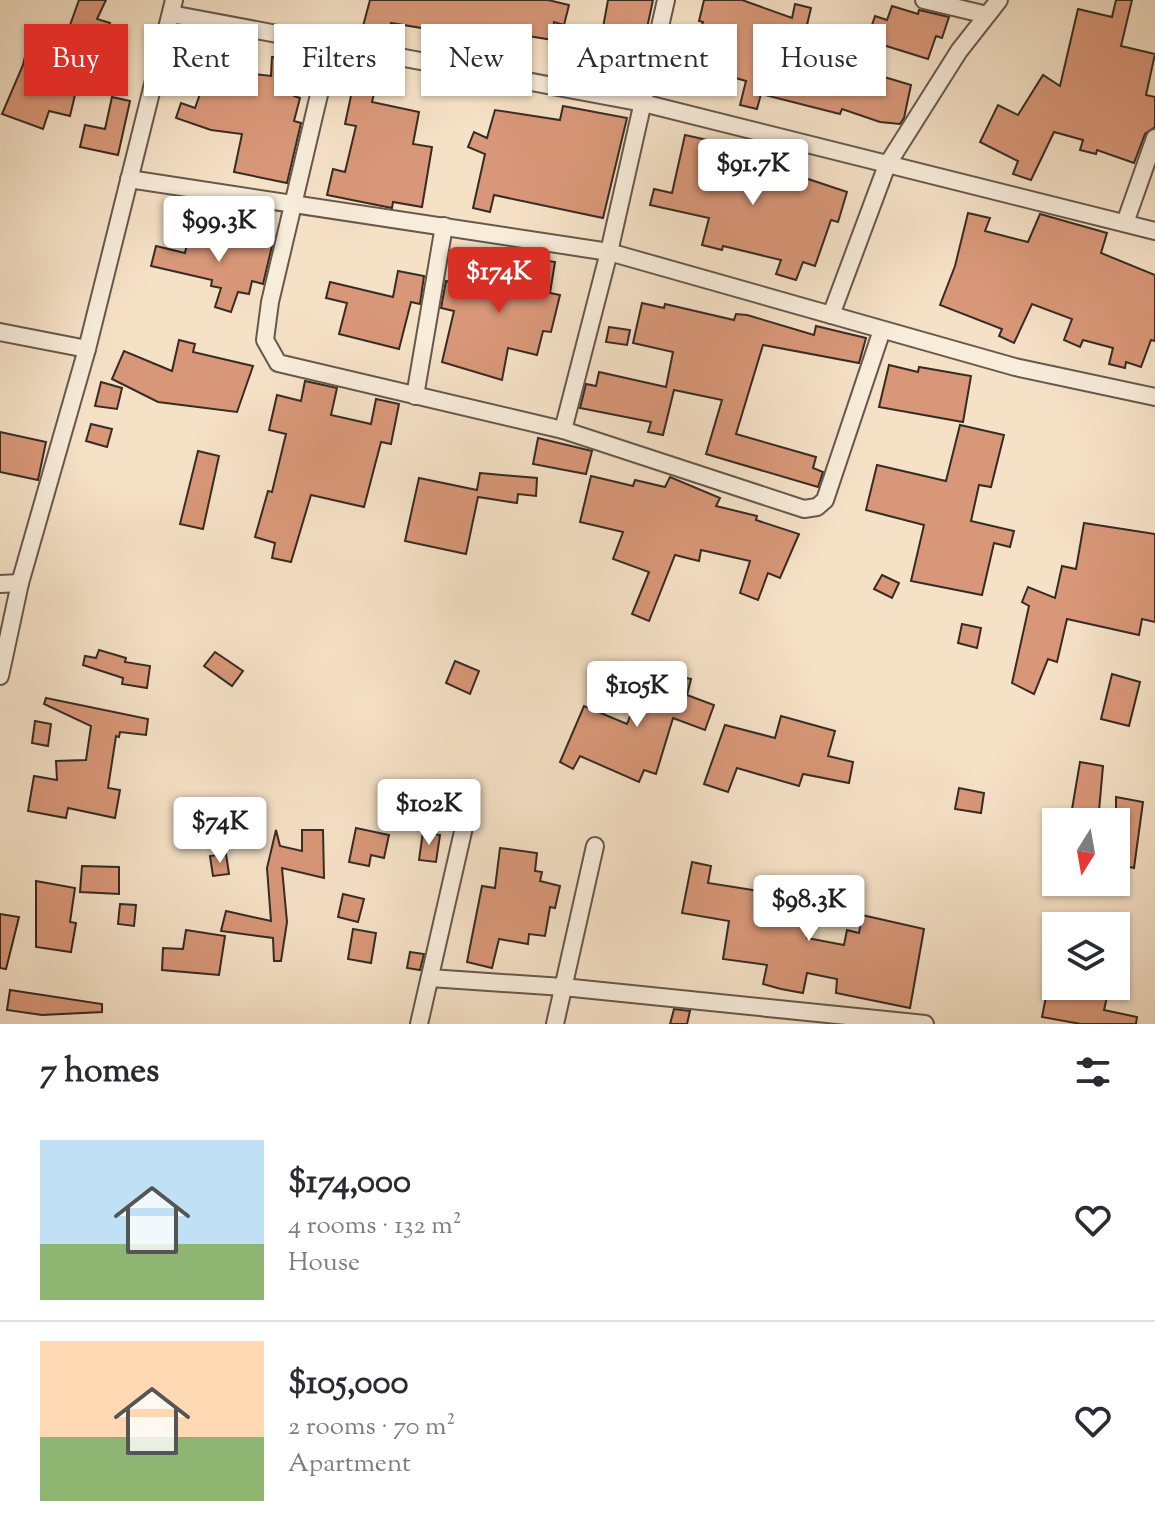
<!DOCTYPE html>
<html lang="en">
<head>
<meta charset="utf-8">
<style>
  body { margin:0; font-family:"Sorts Mill Goudy",serif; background:#f7f7f7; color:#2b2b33; height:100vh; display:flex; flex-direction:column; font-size:30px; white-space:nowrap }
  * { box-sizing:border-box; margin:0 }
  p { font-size:26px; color:#7c7c81 }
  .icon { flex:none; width:44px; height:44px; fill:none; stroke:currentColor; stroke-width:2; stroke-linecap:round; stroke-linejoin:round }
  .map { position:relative; height:1024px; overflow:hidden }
  .drawer { display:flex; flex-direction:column; background:#fff; flex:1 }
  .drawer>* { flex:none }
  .top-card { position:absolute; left:24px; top:24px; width:1108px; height:72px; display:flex; gap:16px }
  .needle { width:52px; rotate:191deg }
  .fabs { position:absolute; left:1042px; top:808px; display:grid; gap:16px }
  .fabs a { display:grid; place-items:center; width:88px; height:88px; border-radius:0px; background:#fff; box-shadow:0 2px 6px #0004; font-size:40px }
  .price { position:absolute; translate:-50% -68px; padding:0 18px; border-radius:8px; background:#fff; color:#222; font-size:26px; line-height:52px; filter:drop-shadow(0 2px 4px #0008) }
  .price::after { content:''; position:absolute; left:50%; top:48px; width:24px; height:18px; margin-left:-12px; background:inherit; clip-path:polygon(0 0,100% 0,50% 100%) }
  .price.active { background:#d93025; color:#fff }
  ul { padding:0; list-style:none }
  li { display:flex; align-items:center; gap:24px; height:200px; padding:0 40px }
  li+li { border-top:2px solid #e1e1e2 }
  li span { display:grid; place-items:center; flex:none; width:224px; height:160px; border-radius:0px; color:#555 }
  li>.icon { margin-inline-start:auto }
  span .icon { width:96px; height:96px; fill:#fffc; stroke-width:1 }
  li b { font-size:34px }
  h2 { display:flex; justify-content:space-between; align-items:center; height:96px; padding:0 40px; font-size:34px }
  .chip { padding:0 28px; border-radius:0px; background:#fff; box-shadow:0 2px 6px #0004; font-size:28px; line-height:72px }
  .chip.active { background:#d93025; color:#fff }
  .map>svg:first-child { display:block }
</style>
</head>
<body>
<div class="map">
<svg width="1155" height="1024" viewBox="0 0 1155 1024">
  <rect width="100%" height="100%" fill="#f5e1c6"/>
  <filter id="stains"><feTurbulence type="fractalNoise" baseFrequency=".0025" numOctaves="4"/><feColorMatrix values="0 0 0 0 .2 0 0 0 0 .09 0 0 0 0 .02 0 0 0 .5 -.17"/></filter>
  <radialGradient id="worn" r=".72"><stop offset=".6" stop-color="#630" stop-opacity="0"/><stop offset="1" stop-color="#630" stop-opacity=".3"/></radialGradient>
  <g fill="#d89778" stroke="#372b25" stroke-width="2">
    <polygon points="79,0 106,0 97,19 110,23 97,65 83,61 70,116 49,111 43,129 2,114 23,65 31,31 65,39"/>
    <polygon points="370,0 548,0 569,5 564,25 554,22 553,40 490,30 488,39 391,23 389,34 362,30"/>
    <polygon points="608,0 653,0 644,42 602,33"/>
    <polygon points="704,0 742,0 792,18 795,4 811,8 807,25 833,31 827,60 911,85 904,118 900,124 880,122 842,109 840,114 761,94 757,109 740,105 746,81 688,64 703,22 699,21"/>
    <polygon points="1116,0 1132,0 1121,46 1155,54 1146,95 1155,97 1155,127 1145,134 1134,163 1097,150 1096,154 1080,150 1083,140 1054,132 1031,180 1013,174 1018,161 980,142 998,105 1018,115 1043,75 1060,86 1078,9 1112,17"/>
    <polygon points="892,6 918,14 919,10 949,17 942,38 936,36 928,59 867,40 875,16 887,20"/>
    <polygon points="272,57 296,58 294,96 300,98 294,121 301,123 287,183 234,172 242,134 211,130 176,118 181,103 195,108 205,80 233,90 237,72 271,76"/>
    <polygon points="358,63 380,68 372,102 419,112 413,144 432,147 422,207 393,202 392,208 327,195 333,169 345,172 356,126 345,124"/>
    <polygon points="112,97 130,101 118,155 80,147 85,125 105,129"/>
    <polygon points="563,106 627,118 603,218 494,195 490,212 473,208 485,154 468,147 474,132 487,138 495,110 560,120"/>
    <polygon points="685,135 721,143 717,162 775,172 775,168 847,192 838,222 831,220 815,266 803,262 796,280 776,274 781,260 723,246 722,250 702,245 709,218 650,205 654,189 672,193"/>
    <polygon points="968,213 990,218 985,231 1028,242 1040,214 1107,233 1101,253 1155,275 1155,341 1151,340 1141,367 1126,362 1125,368 1109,364 1113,348 1083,340 1080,347 1064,340 1072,319 1032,304 1014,343 999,336 1002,329 940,305 955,266"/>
    <polygon points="190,231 272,246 263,284 252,281 249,294 238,292 231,312 215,307 221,288 211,286 212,280 151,266 156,246 185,253"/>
    <polygon points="517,256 555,262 550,293 560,295 551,332 543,331 537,355 508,348 502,380 442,362 454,311 441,308 446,281 460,284 466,262 482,266 481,270 513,275"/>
    <polygon points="398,271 424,276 420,304 411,302 399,349 339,334 347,303 326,298 330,282 393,297"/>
    <polygon points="642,303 664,308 665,304 734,320 736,314 747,315 814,335 816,326 866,338 859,363 763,345 736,434 816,457 813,468 823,472 818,487 706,454 722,400 674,390 663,435 648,432 651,422 580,408 586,384 596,386 599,372 666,387 673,352 633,343"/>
    <polygon points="609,327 630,330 627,345 606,342"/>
    <polygon points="179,340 195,344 193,352 253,366 237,412 158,402 112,379 124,351 172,371"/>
    <polygon points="889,365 918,372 919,367 971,376 963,422 879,407"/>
    <polygon points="305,381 337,388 331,415 371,424 376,399 399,404 391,444 381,442 364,507 311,495 291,562 272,558 275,543 255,537 268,491 272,492 286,434 269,430 277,395 301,401"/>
    <polygon points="101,382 122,388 117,409 95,406"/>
    <polygon points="91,424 112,429 107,447 86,441"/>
    <polygon points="960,425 1004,435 991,487 979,485 971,521 1014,531 1010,547 994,543 982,595 911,581 924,525 866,510 877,465 946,481"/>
    <polygon points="0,432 46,442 38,480 0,472"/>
    <polygon points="538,438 592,451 586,474 533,464"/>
    <polygon points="198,451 219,456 203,529 180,524"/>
    <polygon points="480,473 537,478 536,496 518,494 517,503 478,497 466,554 405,541 419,478 477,490"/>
    <polygon points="591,476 633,486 635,480 665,487 670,477 720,498 716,506 757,516 756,520 799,534 780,578 768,573 758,600 740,593 750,561 701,550 699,561 675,555 649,621 632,614 649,572 613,559 623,532 580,522"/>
    <polygon points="1084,523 1155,534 1155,622 1142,619 1139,635 1067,619 1057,662 1048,659 1034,694 1012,683 1029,606 1022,602 1028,587 1055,598 1062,566 1076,569"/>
    <polygon points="882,575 899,583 892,598 874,589"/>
    <polygon points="962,624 981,628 977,648 958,643"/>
    <polygon points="99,650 126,658 125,662 150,666 147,688 122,684 123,678 83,665 85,656 96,658"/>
    <polygon points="215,652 243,671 232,686 204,666"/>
    <polygon points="455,661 479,671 470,694 446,683"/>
    <polygon points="648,672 672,681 673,675 691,679 687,695 714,705 705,730 673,718 656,774 644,770 639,782 580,756 573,769 560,762 584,706 627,724"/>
    <polygon points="1112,674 1140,682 1129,726 1101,719"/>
    <polygon points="46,698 148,719 146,735 120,732 119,737 116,736 108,788 120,790 115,818 68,808 66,818 28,811 34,776 57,780 56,761 86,760 91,726 44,704"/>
    <polygon points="781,716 835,731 828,756 853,762 849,783 803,774 799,786 737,768 728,792 704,784 725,725 775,738"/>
    <polygon points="35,721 51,724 48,746 32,743"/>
    <polygon points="1080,762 1103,766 1098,822 1074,822 1075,815 1071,815"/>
    <polygon points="959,788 984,793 981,813 955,809"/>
    <polygon points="1116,797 1143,802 1134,868 1116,864"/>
    <polygon points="356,828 389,835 384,858 371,855 369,866 349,862"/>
    <polygon points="276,830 280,846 302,851 302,830 323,830 324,878 282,868 287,922 281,961 274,961 273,938 221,931 226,911 271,921 267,868"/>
    <polygon points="423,832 440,835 436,862 419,860"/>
    <polygon points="500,848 537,853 535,871 542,872 540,881 560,886 555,908 550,907 545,936 529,934 528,944 499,939 492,968 467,962 482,886 495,888"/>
    <polygon points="226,854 229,874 213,876 210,856"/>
    <polygon points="692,862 711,866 708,883 784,895 782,908 805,910 803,930 808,931 807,938 844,945 847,930 859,933 862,915 924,929 910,1008 836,993 837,979 807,973 803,993 781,989 763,984 767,965 723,959 729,921 682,913"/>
    <polygon points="82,866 119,867 119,894 80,892"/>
    <polygon points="36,881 75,888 70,922 76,923 71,952 36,947"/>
    <polygon points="343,894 364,899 358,922 338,917"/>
    <polygon points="120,904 136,905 134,926 118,924"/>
    <polygon points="0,914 19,917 6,969 0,968"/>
    <polygon points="353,929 376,933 371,963 348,959"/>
    <polygon points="186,930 225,936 219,975 162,970 163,948 183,949"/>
    <polygon points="410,952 424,954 420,970 407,968"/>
    <polygon points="1048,986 1109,988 1104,1010 1137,1017 1136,1024 1081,1024 1042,1017"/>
    <polygon points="10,990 102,1004 102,1012 42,1015 7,1010"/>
    <polygon points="674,1009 690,1011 687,1024 670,1024"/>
  </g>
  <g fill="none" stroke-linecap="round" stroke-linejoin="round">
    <defs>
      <g id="street">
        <polyline points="924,0 987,15"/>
        <polyline points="171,14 643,103 1155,231"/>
        <polyline points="331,44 270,302 265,340 278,363 563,430 804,509 817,507 825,500 882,330"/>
        <polyline points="129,179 609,252 1015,367 1155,397"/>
        <polyline points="1125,223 1155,138"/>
        <polyline points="831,315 887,165 959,51 999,0"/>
        <polyline points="0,332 87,349"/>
        <polyline points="415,396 444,226"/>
        <polyline points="563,430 609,252 666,0"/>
        <polyline points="0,584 20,583"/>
        <polyline points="0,676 20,583 87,349 174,0"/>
        <polyline points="430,978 563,987 925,1024"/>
        <polyline points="419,1024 470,801"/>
        <polyline points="555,1024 595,846"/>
      </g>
    </defs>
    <use href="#street" stroke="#66584d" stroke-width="20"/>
    <use href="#street" stroke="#f8ecda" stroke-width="16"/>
  </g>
  <rect width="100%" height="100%" filter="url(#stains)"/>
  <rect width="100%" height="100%" fill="url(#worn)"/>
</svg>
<div class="fabs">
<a><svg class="needle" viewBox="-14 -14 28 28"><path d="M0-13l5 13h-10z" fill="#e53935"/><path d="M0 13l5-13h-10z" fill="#7c7c81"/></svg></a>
<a><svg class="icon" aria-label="layers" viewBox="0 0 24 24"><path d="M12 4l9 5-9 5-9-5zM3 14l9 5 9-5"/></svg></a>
</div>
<b class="price" style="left:753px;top:207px">$91.7K</b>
<b class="price" style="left:219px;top:264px">$99.3K</b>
<b class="price active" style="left:499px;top:315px">$174K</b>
<b class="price" style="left:637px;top:729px">$105K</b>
<b class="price" style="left:429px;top:847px">$102K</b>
<b class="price" style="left:220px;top:865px">$74K</b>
<b class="price" style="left:809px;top:943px">$98.3K</b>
<div class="top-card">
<a class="chip active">Buy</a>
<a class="chip">Rent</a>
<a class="chip">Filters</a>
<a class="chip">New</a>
<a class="chip">Apartment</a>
<a class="chip">House</a>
</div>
</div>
<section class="drawer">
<h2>7 homes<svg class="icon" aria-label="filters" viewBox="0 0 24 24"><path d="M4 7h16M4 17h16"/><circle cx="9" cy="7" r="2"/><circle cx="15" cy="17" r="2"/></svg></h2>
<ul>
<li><span style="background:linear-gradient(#bfe0f5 65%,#8fb573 0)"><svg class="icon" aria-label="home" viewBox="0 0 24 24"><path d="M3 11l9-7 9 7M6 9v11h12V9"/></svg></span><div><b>$174,000</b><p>4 rooms · 132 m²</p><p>House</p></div><svg class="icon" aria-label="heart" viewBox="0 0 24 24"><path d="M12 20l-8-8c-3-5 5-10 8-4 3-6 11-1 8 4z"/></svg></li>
<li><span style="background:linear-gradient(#ffd9b3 60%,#8fb573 0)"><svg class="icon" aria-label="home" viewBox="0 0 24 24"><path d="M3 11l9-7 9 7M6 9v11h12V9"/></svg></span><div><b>$105,000</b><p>2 rooms · 70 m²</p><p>Apartment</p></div><svg class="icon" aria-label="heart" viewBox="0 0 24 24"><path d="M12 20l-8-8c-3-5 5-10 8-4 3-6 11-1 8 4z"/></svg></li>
</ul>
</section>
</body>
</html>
